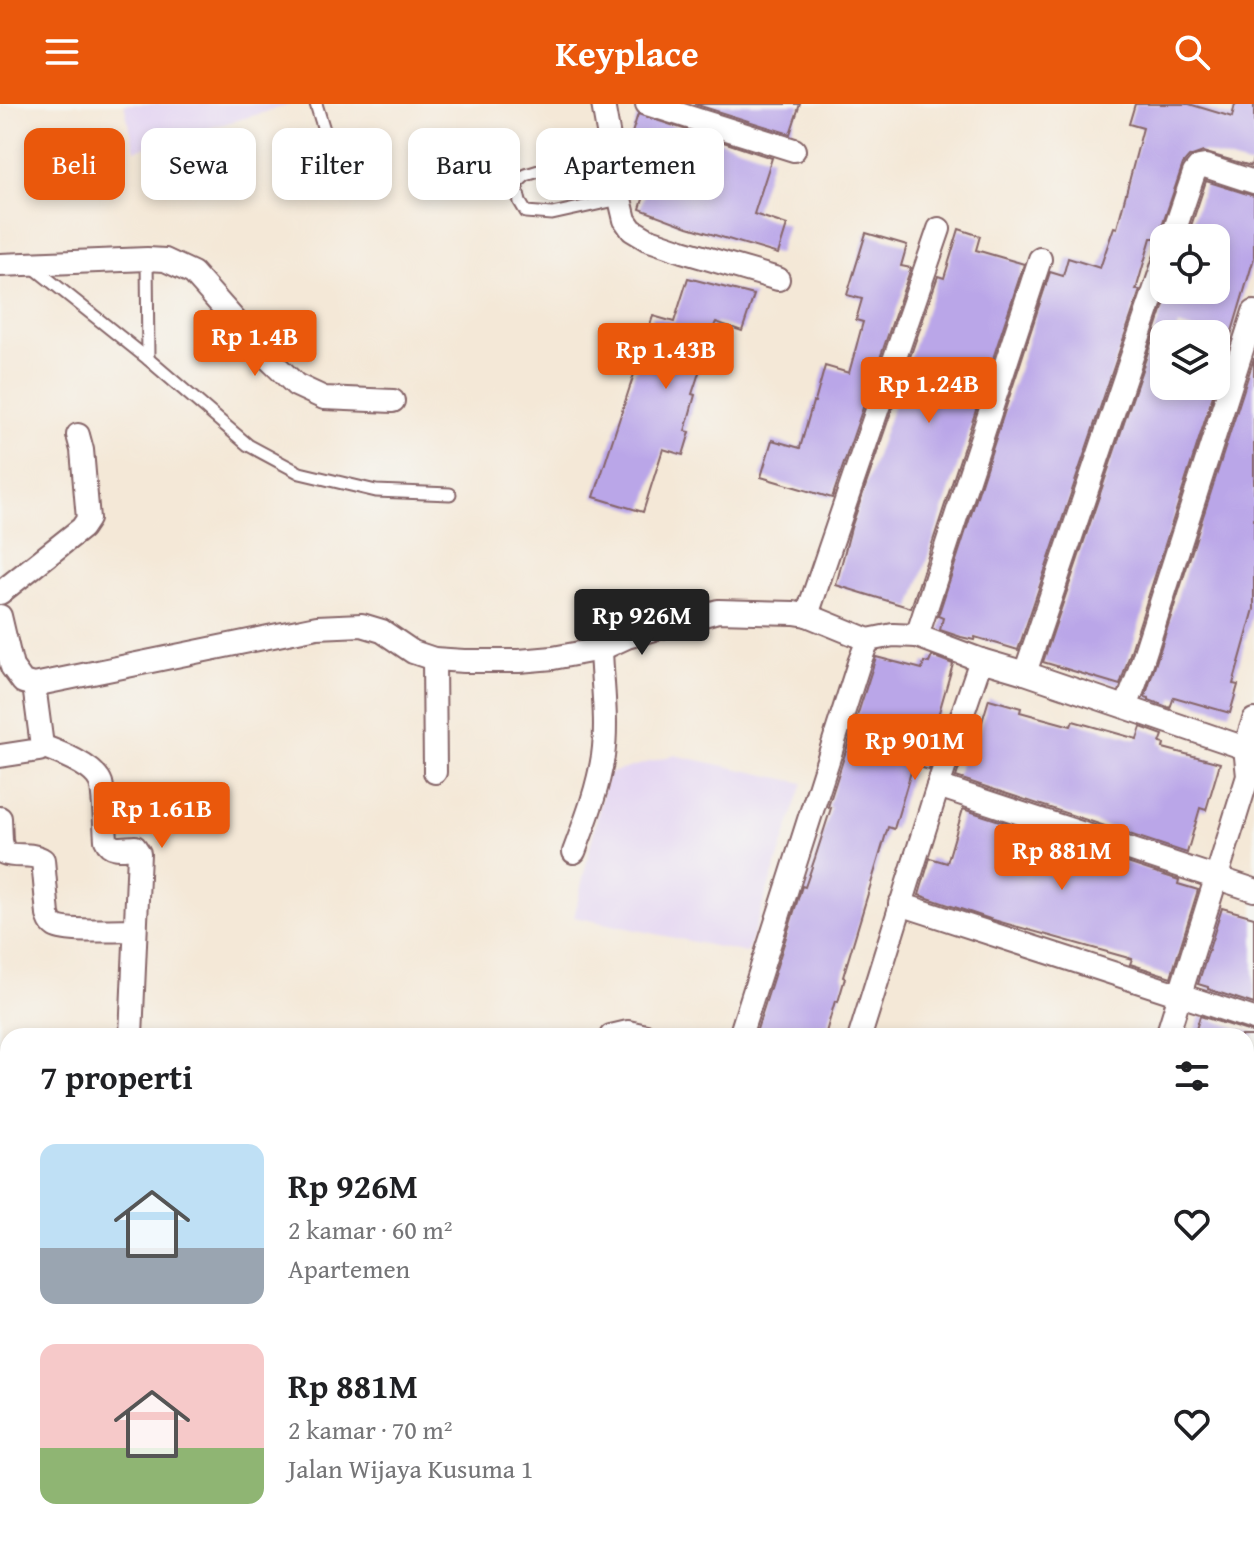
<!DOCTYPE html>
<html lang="id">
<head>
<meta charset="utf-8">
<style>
  body { margin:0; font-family:"Gentium Book Plus",serif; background:#f2f2f2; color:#202124; height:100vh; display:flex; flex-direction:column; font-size:30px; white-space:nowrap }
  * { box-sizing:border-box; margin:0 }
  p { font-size:26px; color:#757577 }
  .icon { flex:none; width:44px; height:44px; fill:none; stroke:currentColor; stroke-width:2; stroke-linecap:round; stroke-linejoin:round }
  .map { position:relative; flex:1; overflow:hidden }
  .sheet { position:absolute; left:0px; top:924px; width:1254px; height:514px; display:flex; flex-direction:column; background:#fff; border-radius:24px 24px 0 0; box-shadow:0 4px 12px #0003 }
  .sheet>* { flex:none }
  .guide { position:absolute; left:24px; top:24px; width:800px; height:72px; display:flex; gap:16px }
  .fabs { position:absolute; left:1150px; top:120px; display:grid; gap:16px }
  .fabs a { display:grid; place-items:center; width:80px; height:80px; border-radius:16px; background:#fff; box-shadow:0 4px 12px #0003; font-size:40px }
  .price { position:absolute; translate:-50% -68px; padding:0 18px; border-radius:8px; background:#ea580c; color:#fff; font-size:26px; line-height:52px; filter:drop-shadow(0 2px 4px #0008) }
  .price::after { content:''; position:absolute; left:50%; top:48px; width:24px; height:18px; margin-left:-12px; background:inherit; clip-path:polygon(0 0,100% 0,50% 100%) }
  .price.selected { background:#222; color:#fff }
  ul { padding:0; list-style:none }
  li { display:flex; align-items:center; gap:24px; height:200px; padding:0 40px }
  li span { display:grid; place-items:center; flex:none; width:224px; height:160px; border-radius:16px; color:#555 }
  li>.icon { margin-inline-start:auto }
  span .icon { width:96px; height:96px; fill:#fffc; stroke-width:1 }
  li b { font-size:34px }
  h2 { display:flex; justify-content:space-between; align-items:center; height:96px; padding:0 40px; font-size:34px }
  .tag { padding:0 28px; border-radius:16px; background:#fff; box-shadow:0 4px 12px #0003; font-size:28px; line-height:72px }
  .tag.selected { background:#ea580c; color:#fff }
  header { display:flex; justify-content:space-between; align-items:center; height:104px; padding:0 40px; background:#ea580c; color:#fff; font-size:36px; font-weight:700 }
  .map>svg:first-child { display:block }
</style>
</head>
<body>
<header><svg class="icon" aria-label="menu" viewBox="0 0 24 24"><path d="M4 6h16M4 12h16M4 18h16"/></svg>Keyplace<svg class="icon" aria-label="search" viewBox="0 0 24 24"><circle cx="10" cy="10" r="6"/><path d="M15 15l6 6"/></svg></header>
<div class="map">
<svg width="1254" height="1437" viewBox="0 0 1254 1437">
  <rect width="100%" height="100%" fill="#f6f6f2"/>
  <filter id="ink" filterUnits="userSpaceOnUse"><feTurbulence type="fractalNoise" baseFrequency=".0125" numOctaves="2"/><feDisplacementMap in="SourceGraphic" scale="16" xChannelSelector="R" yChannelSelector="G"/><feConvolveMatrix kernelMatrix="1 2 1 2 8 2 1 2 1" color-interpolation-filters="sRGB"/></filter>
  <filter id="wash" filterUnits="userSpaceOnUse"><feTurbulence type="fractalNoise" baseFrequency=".006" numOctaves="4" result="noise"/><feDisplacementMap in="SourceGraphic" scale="32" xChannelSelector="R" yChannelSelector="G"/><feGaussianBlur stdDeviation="1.8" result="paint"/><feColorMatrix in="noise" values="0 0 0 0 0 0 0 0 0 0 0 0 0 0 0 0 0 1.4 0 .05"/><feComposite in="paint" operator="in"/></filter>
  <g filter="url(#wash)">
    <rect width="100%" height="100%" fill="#f4e8d7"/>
    <g fill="#e3d3f2">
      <polygon points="124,0 293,0 135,46"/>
      <polygon points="674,651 803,679 747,849 574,813 607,670"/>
    </g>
    <g id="blocks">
      <g fill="#baa6e8">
        <polygon points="694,0 800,0 790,30"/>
        <polygon points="1135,0 1189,0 1232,13 1235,0 1254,0 1254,51 1251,62 1203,48 1189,53 1183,60 1158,134 1151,134 1136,186 1140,186 1018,546 975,533 974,536 961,533 940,526 943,514 938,512 1050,168 1063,172 1068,154 1100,164 1114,123 1117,124 1143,24 1129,20"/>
        <polygon points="638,10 772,54 754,110 787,121 778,150 688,123 640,105 653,63 648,62 649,59 627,52 626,48"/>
        <polygon points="1206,77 1254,92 1254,154 1216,281 1216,230 1208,230 1178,221 1176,230 1164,230 1164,282 1216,282 1120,581 1043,558 1169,186 1216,186 1216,134 1187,134"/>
        <polygon points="959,125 980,132 976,146 1024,160 911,504 836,481 851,424 938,172 944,174"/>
        <polygon points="866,129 907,141 901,162 911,164 832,394 761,373 772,336 800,344 813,298 815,298 825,262 849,269 863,218 856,216 862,195 847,191"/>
        <polygon points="688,174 754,191 742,227 716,218 715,220 692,290 695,291 685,327 690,328 683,351 663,345 643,408 594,393 653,212 674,218"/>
        <polygon points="1254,254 1254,505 1233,580 1238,581 1230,609 1174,593 1170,604 1149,596 1149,594 1145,593"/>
        <polygon points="932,552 953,560 933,629 941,631 929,666 913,661 894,725 888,723 843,873 845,874 838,898 835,897 825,932 755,932 802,782 805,783 815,754 831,704 828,703 876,553 922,565 924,558 929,559"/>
        <polygon points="989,595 1021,604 1020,608 1071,622 1073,617 1137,635 1141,623 1163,631 1160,639 1164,640 1163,644 1220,659 1206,706 1200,704 1187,749 956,673 968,638 975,641"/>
        <polygon points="963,705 1179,776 1178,780 1198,786 1171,873 1130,860 1132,855 990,815 919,791 930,754 947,759"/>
        <polygon points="1222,804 1254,813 1254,900 1208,885 1208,883 1198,880"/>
        <polygon points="1200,912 1254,929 1254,932 1194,932"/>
      </g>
    </g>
  </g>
  <g filter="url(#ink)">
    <use href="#blocks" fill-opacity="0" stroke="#866567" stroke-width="2"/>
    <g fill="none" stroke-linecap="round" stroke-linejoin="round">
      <defs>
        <g id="lane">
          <polyline points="316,0 325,29"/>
          <polyline points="612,44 526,71 516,80 520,98 526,108 552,110 620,95"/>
          <polyline points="147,155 148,255"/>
          <polyline points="33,163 148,255 248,341 300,369 376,387 450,390"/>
        </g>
        <g id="street">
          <polyline points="603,0 620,95 625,116 632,126 647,135 682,147 778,175"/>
          <polyline points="647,0 794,46"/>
          <polyline points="1172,134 1194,69 1199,63 1205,62 1254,78"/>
          <polyline points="0,161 147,155 165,156 193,169 269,255 296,281 324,294 393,297"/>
          <polyline points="0,489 82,424 88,415 82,346 78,331"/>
          <polyline points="807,511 939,125"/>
          <polyline points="0,512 12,563 23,578 34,581 317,523 362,521 382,527 413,548 434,555 464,557 519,557 553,554 601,545 627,533 718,507 794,509 807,511 868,536 893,531 917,532 981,556 1025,569 1254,647"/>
          <polyline points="917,532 1040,155"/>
          <polyline points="434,555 435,668"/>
          <polyline points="1025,569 1164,158"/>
          <polyline points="1126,603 1136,577 1254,208"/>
          <path d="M42,642C58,648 95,662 101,679C104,689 105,723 106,736C111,748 125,743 135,743L139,749L131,932"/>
          <polyline points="0,652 39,646 42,642 34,581"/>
          <polyline points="938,682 1254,786"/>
          <path d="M0,714L1,737L4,749C16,754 32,748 43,756L48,811C50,816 50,819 55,822C67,829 119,826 135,826"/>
          <path d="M574,748C586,716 598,685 603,652C608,616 602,580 601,545"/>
          <polyline points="900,800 1254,915"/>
          <polyline points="611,932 628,928 646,932"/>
          <polyline points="740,932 859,559 868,536"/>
          <polyline points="860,932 938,682 981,556"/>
          <polyline points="1167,932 1248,672 1245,643 1254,616"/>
          <polyline points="1246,1028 1254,1031"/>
          <polyline points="1246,1145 1254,1147"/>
          <path d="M0,1148L3,1151L5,1157C6,1237 5,1317 0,1397"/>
          <polyline points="1246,1259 1254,1262"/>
          <polyline points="0,1416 8,1416"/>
          <polyline points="965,1430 966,1437"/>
        </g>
      </defs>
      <use href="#lane" stroke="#866567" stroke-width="15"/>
      <use href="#street" stroke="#866567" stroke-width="26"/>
      <use href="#lane" stroke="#fff" stroke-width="11"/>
      <use href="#street" stroke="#fff" stroke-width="22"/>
    </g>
  </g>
</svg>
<div class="fabs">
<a><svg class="icon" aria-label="locate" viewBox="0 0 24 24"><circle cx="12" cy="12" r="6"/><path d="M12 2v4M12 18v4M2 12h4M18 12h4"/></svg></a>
<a><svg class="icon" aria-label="layers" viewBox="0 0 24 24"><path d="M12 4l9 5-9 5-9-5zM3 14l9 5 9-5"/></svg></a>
</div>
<b class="price" style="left:255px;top:274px">Rp 1.4B</b>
<b class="price" style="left:666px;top:287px">Rp 1.43B</b>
<b class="price" style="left:929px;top:321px">Rp 1.24B</b>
<b class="price selected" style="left:642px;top:553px">Rp 926M</b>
<b class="price" style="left:915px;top:678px">Rp 901M</b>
<b class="price" style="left:162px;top:746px">Rp 1.61B</b>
<b class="price" style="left:1062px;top:788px">Rp 881M</b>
<div class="guide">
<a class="tag selected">Beli</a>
<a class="tag">Sewa</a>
<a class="tag">Filter</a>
<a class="tag">Baru</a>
<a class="tag">Apartemen</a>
</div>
<section class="sheet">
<h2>7 properti<svg class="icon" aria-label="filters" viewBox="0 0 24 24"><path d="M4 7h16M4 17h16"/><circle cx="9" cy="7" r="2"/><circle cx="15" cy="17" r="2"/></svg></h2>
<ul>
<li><span style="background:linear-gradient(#bfe0f5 65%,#9aa5b1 0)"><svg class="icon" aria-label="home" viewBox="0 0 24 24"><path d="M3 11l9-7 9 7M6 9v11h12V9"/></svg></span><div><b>Rp 926M</b><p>2 kamar · 60 m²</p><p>Apartemen</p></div><svg class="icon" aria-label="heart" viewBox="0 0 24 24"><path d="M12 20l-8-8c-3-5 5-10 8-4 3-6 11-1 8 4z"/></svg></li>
<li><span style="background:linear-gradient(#f6c9c9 65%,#8fb573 0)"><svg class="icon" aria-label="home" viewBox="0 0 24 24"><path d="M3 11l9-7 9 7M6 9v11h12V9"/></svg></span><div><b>Rp 881M</b><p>2 kamar · 70 m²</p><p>Jalan Wijaya Kusuma 1</p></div><svg class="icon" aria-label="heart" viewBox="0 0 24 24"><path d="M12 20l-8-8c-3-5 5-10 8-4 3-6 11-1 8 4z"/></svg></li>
</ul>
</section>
</div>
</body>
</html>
